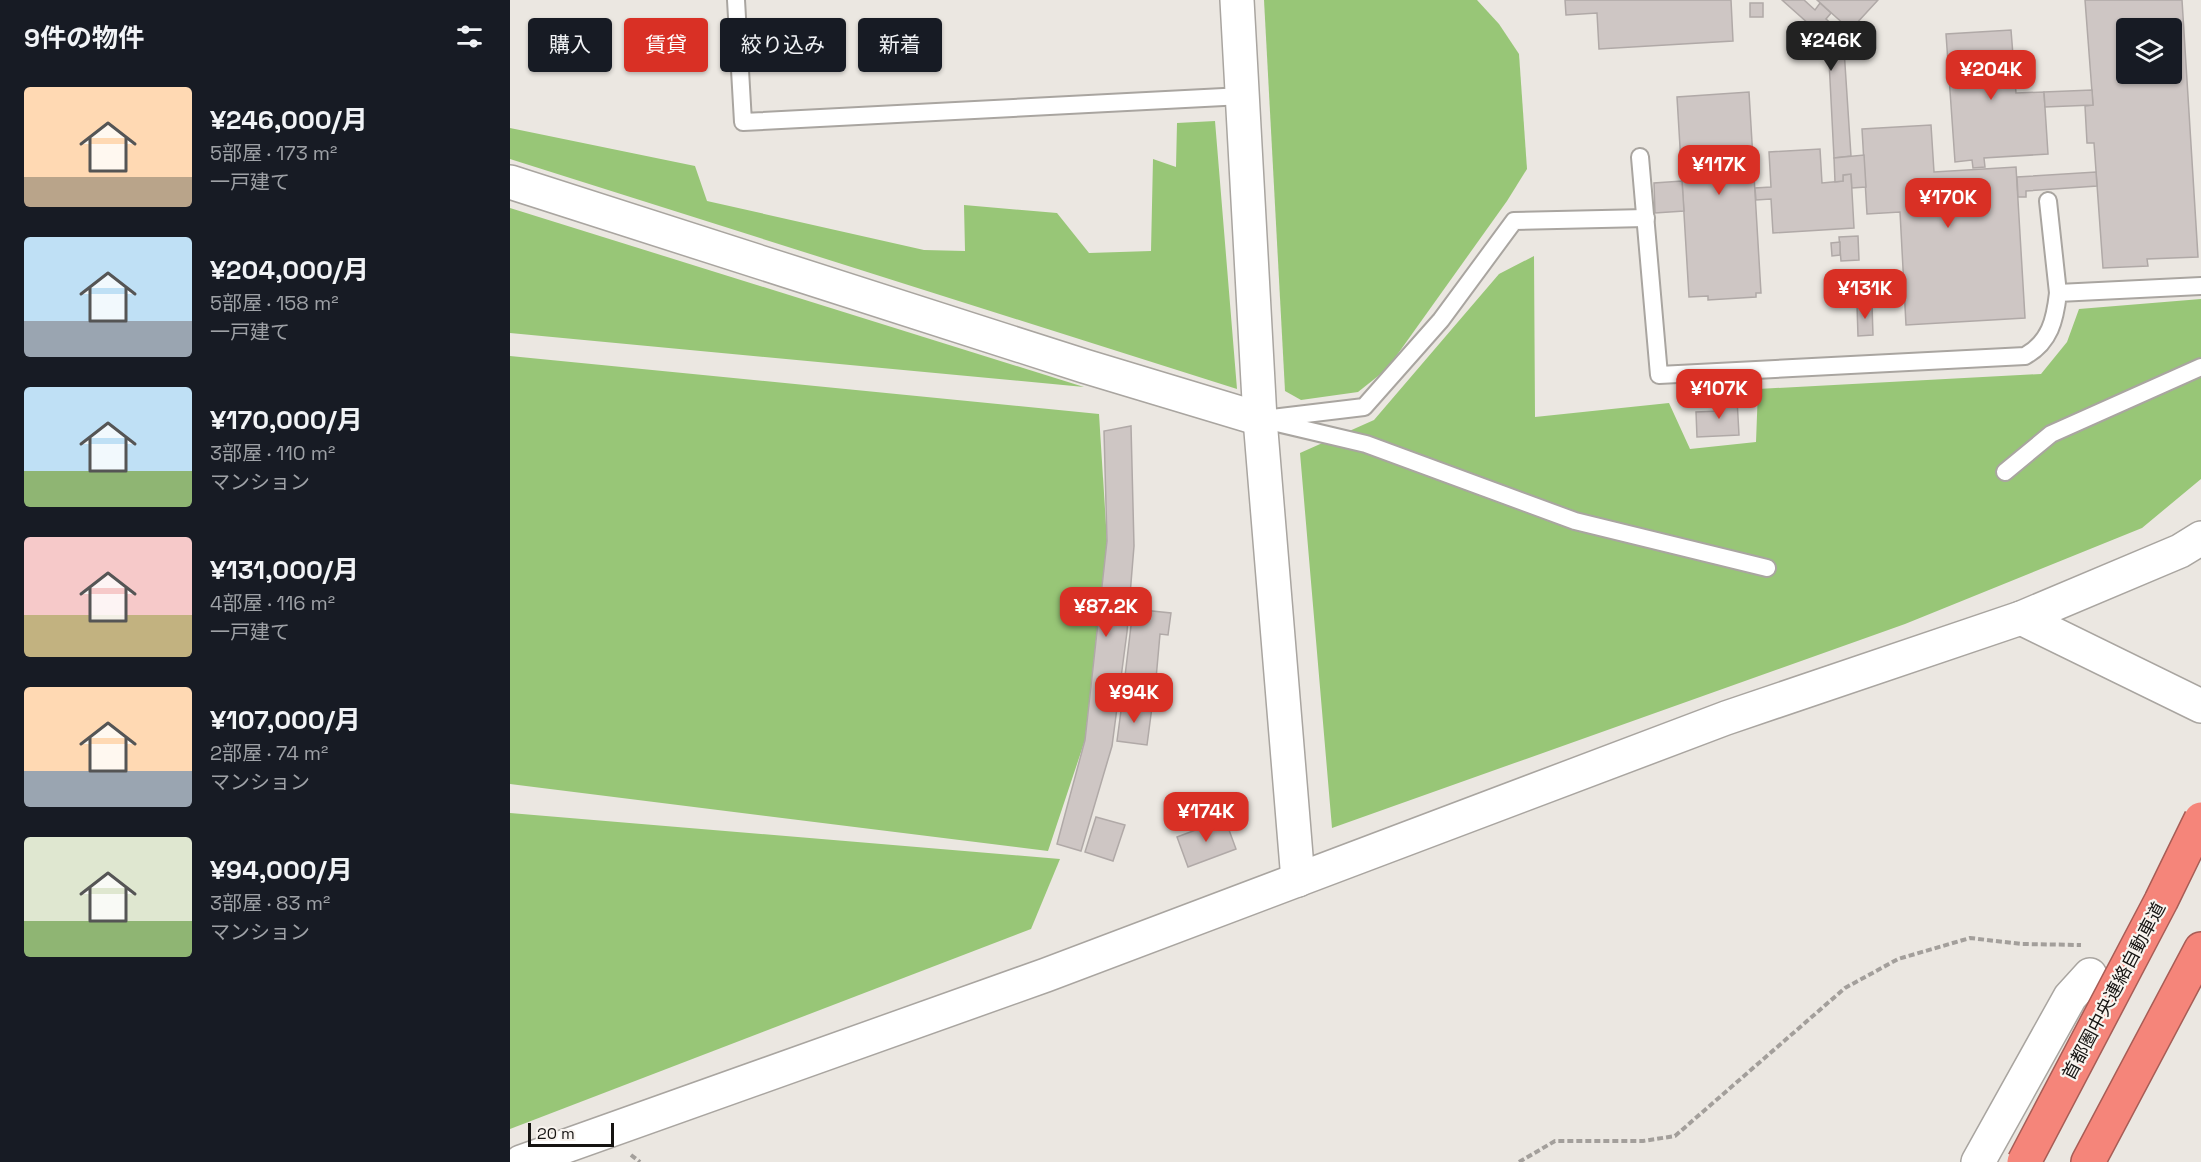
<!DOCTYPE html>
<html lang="ja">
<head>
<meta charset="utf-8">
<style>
  body { margin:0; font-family:"Space Grotesk","Noto Sans JP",sans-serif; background:#242831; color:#f1f3f6; height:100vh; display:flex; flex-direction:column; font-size:22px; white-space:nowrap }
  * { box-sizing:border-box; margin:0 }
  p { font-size:20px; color:#9ea1a6 }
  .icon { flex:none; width:33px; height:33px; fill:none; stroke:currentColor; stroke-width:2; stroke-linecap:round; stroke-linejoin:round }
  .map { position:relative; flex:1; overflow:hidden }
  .side { display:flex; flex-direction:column; background:#171b24; width:510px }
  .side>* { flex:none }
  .top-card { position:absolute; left:18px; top:18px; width:570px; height:54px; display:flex; gap:12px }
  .tools { position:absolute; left:1606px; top:18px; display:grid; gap:12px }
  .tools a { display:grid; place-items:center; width:66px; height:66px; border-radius:6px; background:#171b24; box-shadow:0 2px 4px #0004; font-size:30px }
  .scale { position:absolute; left:18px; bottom:15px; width:86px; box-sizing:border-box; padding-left:6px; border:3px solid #161412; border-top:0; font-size:16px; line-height:21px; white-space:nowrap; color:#161412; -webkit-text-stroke:4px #f9f4ef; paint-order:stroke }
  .price { position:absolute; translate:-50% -51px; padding:0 14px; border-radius:12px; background:#d93025; color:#fff; font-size:20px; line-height:39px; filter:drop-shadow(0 2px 3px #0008) }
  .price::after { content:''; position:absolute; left:50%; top:36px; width:18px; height:14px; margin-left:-9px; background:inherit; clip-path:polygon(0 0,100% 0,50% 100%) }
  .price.current { background:#222; color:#fff }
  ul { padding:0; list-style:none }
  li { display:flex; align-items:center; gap:18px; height:150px; padding:0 24px }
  li span { display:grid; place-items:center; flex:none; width:168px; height:120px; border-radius:6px; color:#555 }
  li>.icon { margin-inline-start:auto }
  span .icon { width:72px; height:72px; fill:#fffc; stroke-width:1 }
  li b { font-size:26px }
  h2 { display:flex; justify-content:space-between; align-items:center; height:72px; padding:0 24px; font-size:26px }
  .chip { padding:0 21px; border-radius:6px; background:#171b24; box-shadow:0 2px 4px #0004; font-size:21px; line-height:54px }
  .chip.current { background:#d93025; color:#fff }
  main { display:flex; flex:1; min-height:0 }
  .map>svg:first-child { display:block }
</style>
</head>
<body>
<main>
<section class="side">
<h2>9件の物件<svg class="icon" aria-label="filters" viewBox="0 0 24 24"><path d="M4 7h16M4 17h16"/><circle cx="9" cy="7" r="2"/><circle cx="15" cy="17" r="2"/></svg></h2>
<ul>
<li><span style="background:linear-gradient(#ffd9b3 75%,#b9a48a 0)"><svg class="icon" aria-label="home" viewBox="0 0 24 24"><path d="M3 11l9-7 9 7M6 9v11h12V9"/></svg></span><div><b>¥246,000/月</b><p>5部屋 · 173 m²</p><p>一戸建て</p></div></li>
<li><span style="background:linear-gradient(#bfe0f5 70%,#9aa5b1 0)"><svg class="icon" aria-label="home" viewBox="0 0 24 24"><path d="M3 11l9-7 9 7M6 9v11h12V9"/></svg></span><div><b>¥204,000/月</b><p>5部屋 · 158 m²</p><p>一戸建て</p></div></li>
<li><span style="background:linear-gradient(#bfe0f5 70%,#8fb573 0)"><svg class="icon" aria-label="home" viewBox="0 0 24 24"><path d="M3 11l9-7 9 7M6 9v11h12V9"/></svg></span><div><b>¥170,000/月</b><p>3部屋 · 110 m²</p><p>マンション</p></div></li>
<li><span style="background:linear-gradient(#f6c9c9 65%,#c2b280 0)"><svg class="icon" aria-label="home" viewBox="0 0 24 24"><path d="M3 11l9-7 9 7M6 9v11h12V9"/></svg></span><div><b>¥131,000/月</b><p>4部屋 · 116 m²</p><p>一戸建て</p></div></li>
<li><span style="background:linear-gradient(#ffd9b3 70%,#9aa5b1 0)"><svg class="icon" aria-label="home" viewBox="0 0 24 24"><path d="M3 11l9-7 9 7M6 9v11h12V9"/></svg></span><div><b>¥107,000/月</b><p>2部屋 · 74 m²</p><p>マンション</p></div></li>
<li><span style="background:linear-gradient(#dfe7d0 70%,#8fb573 0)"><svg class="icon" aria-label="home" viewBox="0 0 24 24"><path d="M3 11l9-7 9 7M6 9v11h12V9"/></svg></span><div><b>¥94,000/月</b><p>3部屋 · 83 m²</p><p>マンション</p></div></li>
</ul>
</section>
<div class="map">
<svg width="1691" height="1162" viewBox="0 0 1691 1162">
  <rect width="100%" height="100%" fill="#ebe7e1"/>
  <g fill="#98c677">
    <polygon points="754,0 967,0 989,24 1009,54 1017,169 997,201 877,369 848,392 791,400 775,391"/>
    <polygon points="705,121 727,389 0,159 0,128 185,166 197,201 414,250 455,251 454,205 547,213 579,253 641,251 643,159 666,167 667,123"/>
    <polygon points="0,208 574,387 0,333"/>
    <polygon points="1024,256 1025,417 1159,403 1180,449 1246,442 1248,389 1531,374 1557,342 1569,309 1691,299 1691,479 1632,528 1395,624 822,828 790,453 864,420 989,274"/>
    <polygon points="0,356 589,414 597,541 575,740 538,851 0,784"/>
    <polygon points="0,813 550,859 521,929 0,1129"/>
  </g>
  <g fill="#cec6c4" stroke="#b0a9a7" stroke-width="1.5" fill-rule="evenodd">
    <polygon points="1055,0 1221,0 1223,41 1089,49 1087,13 1056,15"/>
    <polygon points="1272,0 1294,0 1305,10 1310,3 1321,13 1316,19 1333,34 1341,156 1324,158 1318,41"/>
    <polygon points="1307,0 1368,0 1345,25 1341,22 1337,27"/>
    <path d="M1575,0H1672L1688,257L1637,259L1638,266L1593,268L1584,143H1577L1575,106L1583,105ZM1617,28H1662V74H1617Z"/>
    <rect x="1240" y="3" width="13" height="14"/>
    <polygon points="1501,30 1506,93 1534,92 1538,154 1474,158 1475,167 1463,168 1462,160 1445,162 1436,34"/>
    <polygon points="1582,90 1583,105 1535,107 1534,92"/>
    <polygon points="1239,92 1251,293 1246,293 1246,297 1198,300 1198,296 1179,297 1167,97"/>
    <polygon points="1421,125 1424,172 1506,167 1515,318 1396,325 1390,212 1357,214 1352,129"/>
    <polygon points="1310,149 1312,183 1333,181 1333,175 1341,174 1344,228 1263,233 1261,199 1246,200 1245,188 1261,187 1259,152"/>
    <polygon points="1354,155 1356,187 1342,188 1341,174 1333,175 1333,181 1325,182 1324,158"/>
    <polygon points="1586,172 1587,186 1516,191 1516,197 1508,197 1507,177"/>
    <polygon points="1172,181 1174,211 1145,213 1144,183"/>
    <polygon points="1348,236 1349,260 1331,261 1329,237"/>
    <polygon points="1330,242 1330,255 1322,256 1321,243"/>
    <polygon points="1372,294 1373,301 1344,303 1344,296"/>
    <polygon points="1347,305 1362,305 1363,335 1348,336"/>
    <polygon points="1209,399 1227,399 1229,435 1187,437 1186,412 1210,411"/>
    <polygon points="621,426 624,546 617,632 602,746 571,851 547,844 575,740 597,541 594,431"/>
    <polygon points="623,609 661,613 658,635 650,634 646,679 615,676"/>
    <polygon points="612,703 642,707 637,745 607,741"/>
    <polygon points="586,817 615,825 603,861 575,852"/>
    <polygon points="715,819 726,849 678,867 667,837"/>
  </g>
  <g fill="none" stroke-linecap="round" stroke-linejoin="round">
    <defs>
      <g id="service">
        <polyline points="226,0 233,122 733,96"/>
        <path d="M1130,157L1149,375L1515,356C1540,342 1545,320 1548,293L1691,286"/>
        <polyline points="1538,201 1548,293"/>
        <polyline points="762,418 854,407 931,320 1004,221 1136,218"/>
        <polyline points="750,419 856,444 1065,521 1257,568"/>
        <polyline points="1495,472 1541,434 1691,367"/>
      </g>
      <g id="minor">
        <polyline points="0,182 574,366 750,419"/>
        <polyline points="1511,618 1691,706"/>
        <polyline points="1468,1162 1560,997 1580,975"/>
      </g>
      <g id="tertiary">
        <polyline points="727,0 750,419 788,880"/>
        <polyline points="11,1162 536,975 1216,718 1511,618 1670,551 1691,538"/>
      </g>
      <polyline id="motorway" points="1578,1162 1691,949"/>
    </defs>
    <use href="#service" stroke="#a9a5a0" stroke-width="20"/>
    <use href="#minor" stroke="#a9a5a0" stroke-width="36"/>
    <use href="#tertiary" stroke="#a9a5a0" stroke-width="36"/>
    <use href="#motorway" stroke="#a75d56" stroke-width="36"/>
    <g stroke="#a39f9b" stroke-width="4" stroke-dasharray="6 3" stroke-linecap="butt">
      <polyline points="121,1155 130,1162"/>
      <polyline points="1009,1162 1045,1141 1133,1141 1165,1136 1335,988 1388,959 1460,938 1512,944 1571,945"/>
    </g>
    <use href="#service" stroke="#fff" stroke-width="16"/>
    <use href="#minor" stroke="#fff" stroke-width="33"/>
    <use href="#tertiary" stroke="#fff" stroke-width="33"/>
    <use href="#motorway" stroke="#f5857a" stroke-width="33"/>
    <defs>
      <polyline id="motorway-bridge" points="1514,1162 1651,901 1691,819"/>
    </defs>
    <use href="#motorway-bridge" stroke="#a75d56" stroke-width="36" stroke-linecap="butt"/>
    <use href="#motorway-bridge" stroke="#f5857a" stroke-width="33"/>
  </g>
  <g text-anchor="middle" stroke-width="4.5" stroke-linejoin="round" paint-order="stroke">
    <g font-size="18" fill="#161412" stroke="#f9f4ef">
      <text transform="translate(1604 991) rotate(-62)" y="6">首都圏中央連絡自動車道</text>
    </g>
  </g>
</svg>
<div class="tools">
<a><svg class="icon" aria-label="layers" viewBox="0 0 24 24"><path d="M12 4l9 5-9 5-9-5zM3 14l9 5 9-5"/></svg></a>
</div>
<div class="scale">20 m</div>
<b class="price current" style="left:1321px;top:72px">¥246K</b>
<b class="price" style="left:1481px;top:101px">¥204K</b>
<b class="price" style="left:1209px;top:196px">¥117K</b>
<b class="price" style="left:1438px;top:229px">¥170K</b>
<b class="price" style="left:1355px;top:320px">¥131K</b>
<b class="price" style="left:1209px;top:420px">¥107K</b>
<b class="price" style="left:596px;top:638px">¥87.2K</b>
<b class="price" style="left:624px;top:724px">¥94K</b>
<b class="price" style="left:696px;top:843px">¥174K</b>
<div class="top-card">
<a class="chip">購入</a>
<a class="chip current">賃貸</a>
<a class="chip">絞り込み</a>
<a class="chip">新着</a>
</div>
</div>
</main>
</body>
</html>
